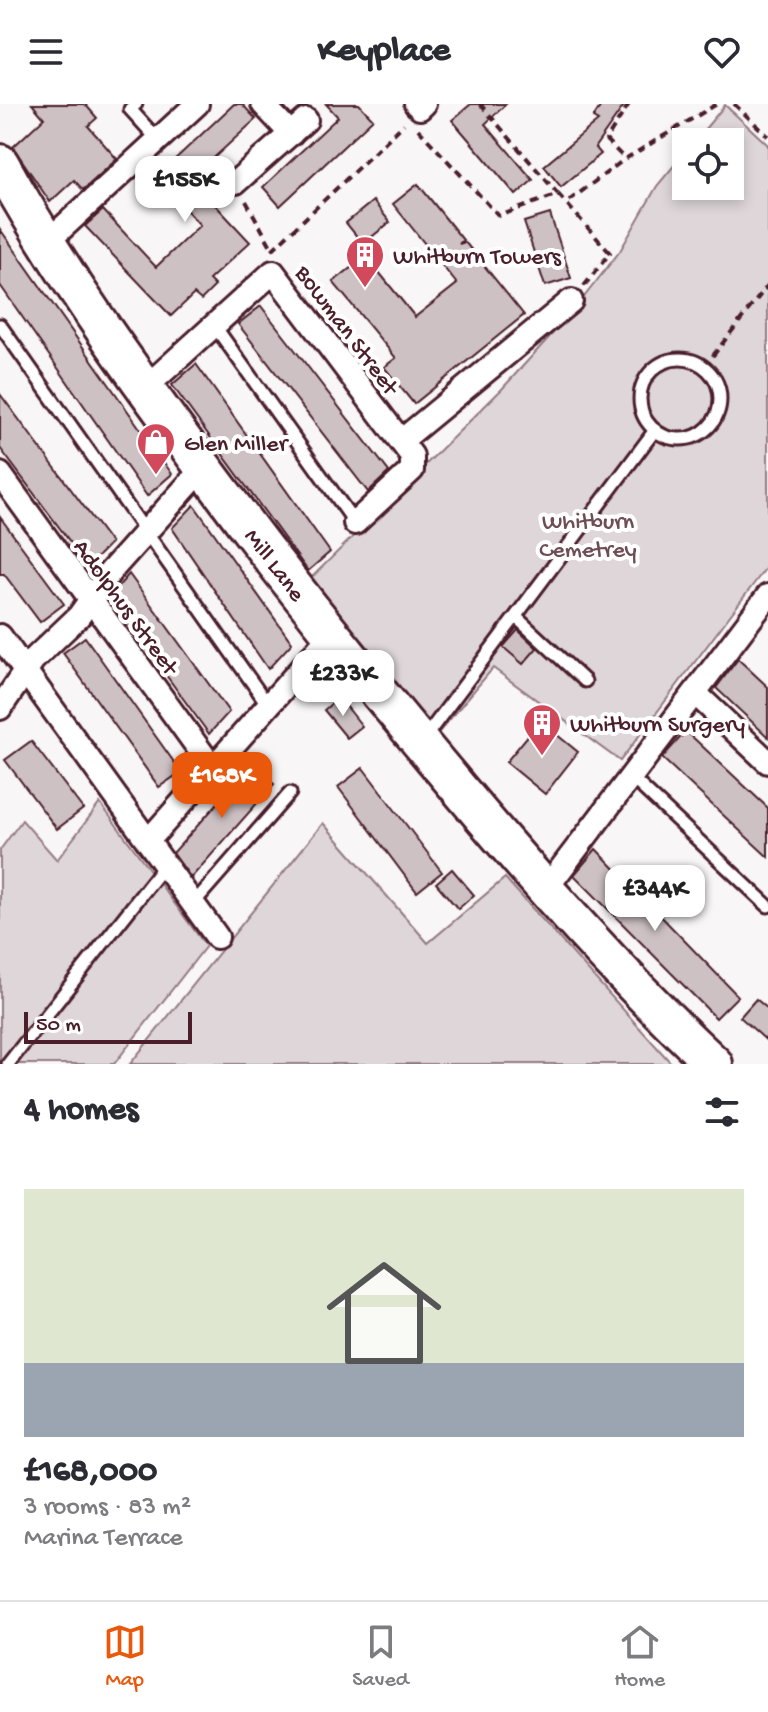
<!DOCTYPE html>
<html lang="en">
<head>
<meta charset="utf-8">
<style>
  body { margin:0; font-family:"Gochi Hand",sans-serif; background:#f7f7f7; color:#2b2b33; height:100vh; display:flex; flex-direction:column; font-size:30px; white-space:nowrap }
  * { box-sizing:border-box; margin:0 }
  p { font-size:26px; color:#7c7c81 }
  .icon { flex:none; width:44px; height:44px; fill:none; stroke:currentColor; stroke-width:2; stroke-linecap:round; stroke-linejoin:round }
  .map { position:relative; height:960px; overflow:hidden }
  .sheet { display:flex; flex-direction:column; background:#fff; flex:1 }
  .sheet>* { flex:none }
  .fabs { position:absolute; left:672px; top:24px; display:grid; gap:16px }
  .fabs a { display:grid; place-items:center; width:72px; height:72px; border-radius:0px; background:#fff; box-shadow:0 4px 12px #0003; font-size:40px }
  .scale { position:absolute; left:24px; bottom:20px; width:168px; box-sizing:border-box; padding-left:8px; border:4px solid #4a1f2b; border-top:0; font-size:22px; line-height:28px; white-space:nowrap; color:#4a1f2b; -webkit-text-stroke:6px #fff; paint-order:stroke }
  .price { position:absolute; translate:-50% -68px; padding:0 18px; border-radius:16px; background:#fff; color:#222; font-size:26px; line-height:52px; filter:drop-shadow(0 2px 4px #0008) }
  .price::after { content:''; position:absolute; left:50%; top:48px; width:24px; height:18px; margin-left:-12px; background:inherit; clip-path:polygon(0 0,100% 0,50% 100%) }
  .price.on { background:#ea580c; color:#fff }
  ul { padding:0; list-style:none }
  li { display:grid; align-content:center; gap:16px; height:424px; padding:0 24px }
  li span { display:grid; place-items:center; height:248px; border-radius:0px; color:#555 }
  li>.icon { margin-inline-start:auto }
  span .icon { width:144px; height:144px; fill:#fffc; stroke-width:1 }
  li b { font-size:34px }
  h2 { display:flex; justify-content:space-between; align-items:center; height:96px; padding:0 24px; font-size:34px }
  header { display:flex; justify-content:space-between; align-items:center; height:104px; padding:0 24px; background:#fff; font-size:36px; font-weight:800 }
  .tabs { display:flex; justify-content:space-around; align-items:center; height:112px; border-top:2px solid #e1e1e2; background:#fff; font-size:22px; color:#7c7c81 }
  .tabs a { display:grid; justify-items:center; gap:4px }
  .tabs .on { color:#ea580c }
  .map>svg:first-child { display:block }
</style>
</head>
<body>
<header><svg class="icon" aria-label="menu" viewBox="0 0 24 24"><path d="M4 6h16M4 12h16M4 18h16"/></svg>Keyplace<svg class="icon" aria-label="heart" viewBox="0 0 24 24"><path d="M12 20l-8-8c-3-5 5-10 8-4 3-6 11-1 8 4z"/></svg></header>
<div class="map">
<svg width="768" height="960" viewBox="0 0 768 960">
  <rect width="100%" height="100%" fill="#f8f6f7"/>
  <filter id="ink" filterUnits="userSpaceOnUse"><feTurbulence type="fractalNoise" baseFrequency=".0125" numOctaves="2"/><feDisplacementMap in="SourceGraphic" scale="16" xChannelSelector="R" yChannelSelector="G"/><feConvolveMatrix kernelMatrix="1 2 1 2 8 2 1 2 1" color-interpolation-filters="sRGB"/></filter>
  <g filter="url(#ink)">
    <g fill="#ded6d9" stroke="#947a82" stroke-width="2">
      <polygon points="725,1 768,41 768,461 620,657 493,564 435,633 308,477 502,285 573,207 620,147 657,82 686,47 686,82 730,82 730,38 694,38"/>
      <polygon points="100,699 206,842 114,960 0,960 0,746 22,716 57,756"/>
      <polygon points="323,719 428,839 505,774 672,960 130,960"/>
    </g>
    <g fill="#cdc1c4" stroke="#4a1f2b" stroke-width="2">
      <polygon points="32,0 85,0 97,14 88,22 117,55 83,86 74,76 50,98 13,43 44,14"/>
      <polygon points="234,0 242,0 256,15 191,75 250,138 209,176 215,182 201,196 194,190 171,212 85,122 103,106 156,163 200,121 156,73"/>
      <polygon points="326,0 359,0 373,15 280,102 263,83 338,13"/>
      <polygon points="471,0 506,0 485,20 533,76 516,91 452,16"/>
      <polygon points="602,0 625,0 595,43 601,50 561,83 544,62 598,17 593,14"/>
      <polygon points="418,80 463,136 459,140 465,138 524,211 414,300 384,263 396,254 333,178 366,152 415,213 457,180 393,100"/>
      <polygon points="373,97 390,118 363,140 346,119"/>
      <polygon points="550,110 571,174 545,182 524,118"/>
      <polygon points="0,125 172,370 147,392 0,181"/>
      <polygon points="261,202 389,368 368,388 238,220"/>
      <polygon points="196,260 330,448 308,467 172,281"/>
      <polygon points="0,290 111,439 88,462 0,344"/>
      <polygon points="194,401 292,539 268,565 172,424"/>
      <polygon points="0,413 64,500 40,518 4,470 0,470"/>
      <polygon points="129,470 229,608 209,630 109,493"/>
      <polygon points="518,526 537,544 523,560 503,543"/>
      <polygon points="85,533 181,668 159,683 63,549"/>
      <polygon points="738,555 768,583 768,633 716,584"/>
      <polygon points="339,593 362,622 347,634 324,606"/>
      <polygon points="540,617 578,648 545,690 506,658"/>
      <polygon points="686,627 768,704 768,753 662,654"/>
      <polygon points="31,637 83,705 57,725 5,656"/>
      <polygon points="252,661 274,680 191,774 173,749"/>
      <polygon points="363,664 442,768 417,788 338,683"/>
      <polygon points="596,745 738,892 716,914 574,771"/>
      <polygon points="452,765 474,791 458,805 436,779"/>
      <polygon points="756,895 768,905 768,938 740,913"/>
    </g>
    <g fill="none" stroke-linecap="round" stroke-linejoin="round">
      <defs>
        <g id="service">
          <polyline points="136,0 130,5 158,36"/>
          <polyline points="0,221 268,601"/>
          <polyline points="214,221 355,419"/>
          <circle cx="680" cy="295" r="40"/>
          <polyline points="516,513 585,577"/>
          <polyline points="423,636 655,326"/>
          <polyline points="631,673 768,802"/>
          <polyline points="193,800 290,689"/>
          <polyline points="8,960 165,761"/>
        </g>
        <g id="minor">
          <polyline points="263,0 291,30"/>
          <polyline points="416,0 420,4 424,0"/>
          <polyline points="236,78 306,16"/>
          <polyline points="46,139 197,0"/>
          <polyline points="144,285 273,168 412,352 412,366 355,419"/>
          <polyline points="401,337 571,197"/>
          <polyline points="0,370 212,663"/>
          <polyline points="0,532 217,833"/>
          <polyline points="695,589 768,658"/>
          <polyline points="0,604 33,556 79,512 110,468 204,363"/>
          <polyline points="148,737 330,532"/>
          <polyline points="545,786 768,492"/>
        </g>
        <path id="primary" d="M0,59C70,187 157,301 244,418C313,510 386,598 460,686C540,781 623,875 714,960"/>
      </defs>
      <use href="#service" stroke="#4a1f2b" stroke-width="17"/>
      <use href="#minor" stroke="#4a1f2b" stroke-width="28"/>
      <use href="#primary" stroke="#4a1f2b" stroke-width="42"/>
      <g stroke="#4a1f2b" stroke-width="4" stroke-dasharray="8 6" stroke-linecap="butt">
        <polyline points="480,0 558,90"/>
        <polyline points="629,0 606,36 625,55 717,0"/>
        <polyline points="734,0 768,32"/>
        <polyline points="418,25 499,112 558,90 566,99"/>
        <polyline points="246,97 272,144"/>
        <polyline points="272,146 404,20"/>
        <polyline points="584,182 610,149 566,99 625,55"/>
        <polyline points="704,263 768,181"/>
      </g>
      <use href="#service" stroke="#fff" stroke-width="11"/>
      <use href="#minor" stroke="#fff" stroke-width="22"/>
      <use href="#primary" stroke="#fff" stroke-width="36"/>
    </g>
  </g>
  <defs>
    <symbol id="building-pin" viewBox="-11 -11 22 30"><path d="M0 17L-7.5 6A9.5 9.5 0 1 1 7.5 6Z" fill="#d1495b" stroke="#fff"/><path d="M-4-6H4V6H1V3H-1V6H-4ZM-2.5-4.3h1.7v1.8h-1.7ZM.8-4.3h1.7v1.8H.8ZM-2.5-1h1.7V.8h-1.7ZM.8-1h1.7V.8H.8Z" fill="#fff"/></symbol>
    <symbol id="shop-pin" viewBox="-11 -11 22 30"><path d="M0 17L-7.5 6A9.5 9.5 0 1 1 7.5 6Z" fill="#d1495b" stroke="#fff"/><path d="M-5-2.5h2.3a2.7 3.5 0 0 1 5.4 0H5L5.5 6h-11ZM-1.5-2.5h3a1.5 2.3 0 0 0-3 0Z" fill="#fff"/></symbol>
  </defs>
  <g fill-rule="evenodd">
    <use href="#building-pin" x="343" y="129" width="44" height="60"/>
    <use href="#shop-pin" x="134" y="316" width="44" height="60"/>
    <use href="#building-pin" x="520" y="597" width="44" height="60"/>
  </g>
  <g text-anchor="middle" stroke-width="8" stroke-linejoin="round" paint-order="stroke">
    <g font-size="24" fill="#4a1f2b" stroke="#fff" text-anchor="start">
      <text x="393" y="159">Whitburn Towers</text>
      <text x="184" y="346">Glen Miller</text>
      <text x="570" y="627">Whitburn Surgery</text>
    </g>
    <g font-size="24" fill="#4a1f2b" stroke="#fff">
      <text transform="translate(348 225) rotate(53)" y="8">Bowman Street</text>
      <text transform="translate(276 460) rotate(53)" y="8">Mill Lane</text>
      <text transform="translate(127 502) rotate(54)" y="8">Adolphus Street</text>
    </g>
    <g font-size="24" fill="#6f4d56" stroke="#fff">
      <text x="588" y="424">Whitburn<tspan x="588" dy="28">Cemetrey</tspan></text>
    </g>
  </g>
</svg>
<div class="fabs">
<a><svg class="icon" aria-label="locate" viewBox="0 0 24 24"><circle cx="12" cy="12" r="6"/><path d="M12 2v4M12 18v4M2 12h4M18 12h4"/></svg></a>
</div>
<div class="scale">50 m</div>
<b class="price" style="left:185px;top:120px">£155K</b>
<b class="price" style="left:343px;top:614px">£233K</b>
<b class="price on" style="left:222px;top:716px">£168K</b>
<b class="price" style="left:655px;top:829px">£344K</b>
</div>
<section class="sheet">
<h2>4 homes<svg class="icon" aria-label="filters" viewBox="0 0 24 24"><path d="M4 7h16M4 17h16"/><circle cx="9" cy="7" r="2"/><circle cx="15" cy="17" r="2"/></svg></h2>
<ul>
<li><span style="background:linear-gradient(#dfe7d0 70%,#9aa5b1 0)"><svg class="icon" aria-label="home" viewBox="0 0 24 24"><path d="M3 11l9-7 9 7M6 9v11h12V9"/></svg></span><div><b>£168,000</b><p>3 rooms · 83 m²</p><p>Marina Terrace</p></div></li>
</ul>
</section>
<nav class="tabs">
<a class="on"><svg class="icon" aria-label="map" viewBox="0 0 24 24"><path d="M3 6l6-2 6 2 6-2v14l-6 2-6-2-6 2zM9 4v14M15 6v14"/></svg>Map</a>
<a><svg class="icon" aria-label="saved" viewBox="0 0 24 24"><path d="M7 4h10v16l-5-4-5 4z"/></svg>Saved</a>
<a><svg class="icon" aria-label="home" viewBox="0 0 24 24"><path d="M3 11l9-7 9 7M6 9v11h12V9"/></svg>Home</a>
</nav>
</body>
</html>
